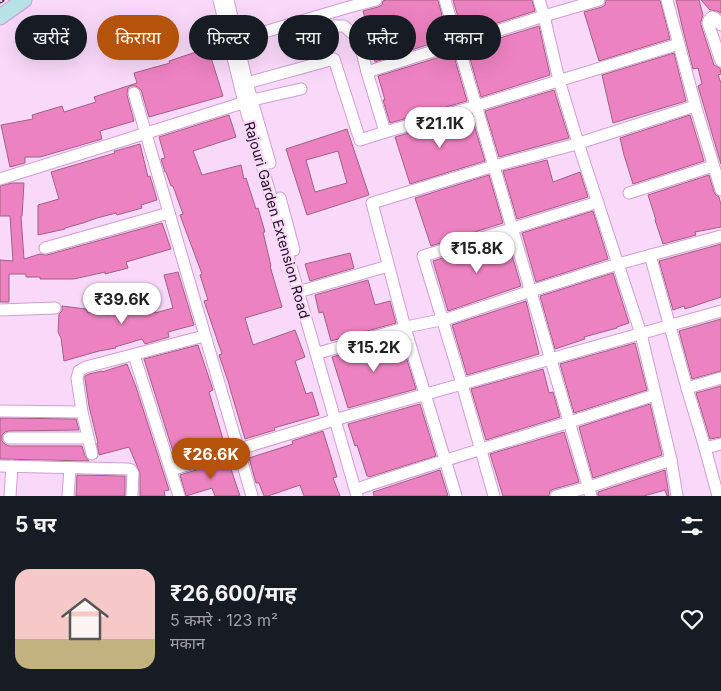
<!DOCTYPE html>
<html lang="hi">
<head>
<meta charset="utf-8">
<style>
  body { margin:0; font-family:Inter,"Noto Sans Devanagari",sans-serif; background:#242831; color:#f1f3f6; height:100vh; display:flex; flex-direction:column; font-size:19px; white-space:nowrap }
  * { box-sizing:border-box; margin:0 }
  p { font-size:16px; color:#9ea1a6 }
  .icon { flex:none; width:28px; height:28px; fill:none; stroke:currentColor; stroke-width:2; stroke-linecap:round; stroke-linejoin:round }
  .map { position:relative; height:496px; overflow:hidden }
  .side { display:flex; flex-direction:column; background:#171b24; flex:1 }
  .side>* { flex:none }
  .guide { position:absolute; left:15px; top:15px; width:691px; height:45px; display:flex; gap:10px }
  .price { position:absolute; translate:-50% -42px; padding:0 11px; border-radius:18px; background:#fff; color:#222; font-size:16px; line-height:32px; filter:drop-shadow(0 1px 2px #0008) }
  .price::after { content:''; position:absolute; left:50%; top:30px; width:15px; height:11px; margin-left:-8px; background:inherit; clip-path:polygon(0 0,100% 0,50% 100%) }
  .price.current { background:#b45309; color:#fff }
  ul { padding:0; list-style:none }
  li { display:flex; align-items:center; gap:15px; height:125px; padding:0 15px }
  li+li { border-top:1px solid #363941 }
  li span { display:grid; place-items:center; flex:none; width:140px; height:100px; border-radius:15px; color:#555 }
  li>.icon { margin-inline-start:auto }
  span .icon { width:60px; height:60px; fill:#fffc; stroke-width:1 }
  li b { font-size:21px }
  h2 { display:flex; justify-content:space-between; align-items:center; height:60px; padding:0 15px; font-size:21px }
  .tag { padding:0 18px; border-radius:22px; background:#171b24; box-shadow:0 5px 20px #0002; font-size:18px; line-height:45px }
  .tag.current { background:#b45309; color:#fff }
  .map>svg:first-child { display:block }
</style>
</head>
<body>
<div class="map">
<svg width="721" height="496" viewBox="0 0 721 496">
  <rect width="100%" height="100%" fill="#f9d9fa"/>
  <g fill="#ed82c0" stroke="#9f6184" fill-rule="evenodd">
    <polygon points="386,0 438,0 448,38 375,62 368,37 370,37 363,11 378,7 382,5 383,1"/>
    <polygon points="453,0 532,0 535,11 463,34"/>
    <polygon points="606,0 660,0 670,39 599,61 584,12 602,7 605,5"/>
    <polygon points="676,0 699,0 703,15 701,21 701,25 714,65 720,68 721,74 718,75 721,83 721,164 698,86 702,84 698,68 693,69 683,30"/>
    <polygon points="701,0 721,0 721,13 717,11 710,10"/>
    <polygon points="539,26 550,75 481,97 467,48"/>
    <polygon points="208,48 223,96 149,117 141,90 136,86 131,86 128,88 127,95 134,121 100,131 102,139 40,157 25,157 25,163 10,167 1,125 33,119 32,115 62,106 64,112 96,102 94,97 137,83 134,73 170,63 169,61"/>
    <polygon points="453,53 467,101 390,123 383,100 385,100 378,76"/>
    <polygon points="674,53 686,101 613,123 602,75"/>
    <polygon points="554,90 569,138 499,157 485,111"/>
    <polygon points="229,115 236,137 193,151 202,175 241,165 244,179 246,178 256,209 258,208 265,232 263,232 271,266 270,266 282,307 245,318 253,345 295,330 305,357 295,361 306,394 312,392 319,415 274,428 275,430 245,439 229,385 229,384 219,355 222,354 204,301 208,300 200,275 202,274 180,215 183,214 173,186 171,186 166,172 165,172 161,159 165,158 159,137"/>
    <polygon points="471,115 485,161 410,184 395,137"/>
    <polygon points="690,115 704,161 633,184 624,155 620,138"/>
    <path d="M347,129L369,195L307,215L286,149ZM338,151L347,183L315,192L306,160Z"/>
    <polygon points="140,144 148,177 150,176 157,200 141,205 142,208 117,215 116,213 97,218 83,223 65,228 65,229 38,235 38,205 59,199 51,172 115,153 114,151 115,151"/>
    <polygon points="547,160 553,182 580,172 588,197 517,219 503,171"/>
    <polygon points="489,175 503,223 431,246 415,198"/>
    <polygon points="709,175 714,192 716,195 719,197 721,205 721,227 695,232 696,235 663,244 655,220 656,220 648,195"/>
    <polygon points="12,183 24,183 22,216 21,216 24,259 40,254 47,255 162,223 171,249 126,262 128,268 105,274 105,272 74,279 40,279 40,277 26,277 26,274 9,274 9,302 0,302 0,260 13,261 10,216 0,216 0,186"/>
    <polygon points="593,211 608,259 536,282 522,233"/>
    <polygon points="507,238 521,286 448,311 433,261"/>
    <polygon points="721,244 721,297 685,309 684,306 673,310 659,261"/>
    <polygon points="350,253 354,268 310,281 305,264"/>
    <polygon points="178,272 194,325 168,332 169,337 145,344 142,339 115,347 116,348 99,351 64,361 61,338 58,332 59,314 62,311 62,306 86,309 88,313 106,309 107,315 131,308 132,314 147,310 147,312 155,310 155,313 173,308 164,275"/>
    <polygon points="613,273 629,323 617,327 617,328 584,337 585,339 555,349 540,296"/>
    <polygon points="368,280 375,305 390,301 396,323 331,341 323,312 319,313 315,295"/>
    <polygon points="526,301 539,354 467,375 452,325"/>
    <polygon points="721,319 721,371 692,379 679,331"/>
    <polygon points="400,337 416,389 348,408 332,357"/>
    <polygon points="635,343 647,390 574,413 560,364"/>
    <polygon points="198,345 213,390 209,392 225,446 176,461 144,359"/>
    <polygon points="127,364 136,387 169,490 164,491 165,496 140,496 140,473 129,447 99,455 97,443 98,443 89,406 85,379 85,376 89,374 102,371 102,372"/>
    <polygon points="543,369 549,393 553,392 560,417 486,440 471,389"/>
    <polygon points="721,386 721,437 710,439 696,393"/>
    <polygon points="420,404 436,456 369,477 368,476 367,476 357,445 355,446 348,424"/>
    <polygon points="650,404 662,455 593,478 579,427"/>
    <polygon points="0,418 76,419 79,430 9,431 5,432 2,435 2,441 5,444 9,446 82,446 85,456 89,461 0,459"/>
    <polygon points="323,431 337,477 333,478 340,496 304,496 300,485 268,496 264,496 259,483 256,483 249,458 293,444 292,441"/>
    <polygon points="564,432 579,482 554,489 550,491 549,496 503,496 490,454"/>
    <polygon points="228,460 240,496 215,496 212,488 186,496 180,475"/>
    <polygon points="440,470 448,496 374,496 373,492"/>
    <polygon points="665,470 669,496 667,496 665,490 644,496 598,496 598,492"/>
    <polygon points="77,475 125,476 125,496 76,496"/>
  </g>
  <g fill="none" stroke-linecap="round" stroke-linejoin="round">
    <defs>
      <g id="minor">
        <polyline points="219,0 244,103 357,496"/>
        <polyline points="228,0 247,83 270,163"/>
        <polyline points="445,0 591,496"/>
        <polyline points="539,0 544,16 559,80 578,143 641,334 671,460 677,496"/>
        <polyline points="667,0 696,108 721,190"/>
        <polyline points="287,25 300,33 334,26 344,26 354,35 360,44 367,72 385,132"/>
        <polyline points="721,25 715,18 712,17 709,20 708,23 721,61"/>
        <polyline points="237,40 349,7 376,0"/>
        <polyline points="367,72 544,16 599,0"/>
        <polyline points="247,83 334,59 360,140 385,132 476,106 679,44"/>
        <polyline points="134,93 252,496"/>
        <polyline points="0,179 252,100 301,89"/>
        <polyline points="629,193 713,166"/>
        <polyline points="280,198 294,250"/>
        <polyline points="45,248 169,213"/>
        <polyline points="650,255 687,388 705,448 718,496"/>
        <polyline points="305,290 388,266"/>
        <polyline points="0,310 55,308"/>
        <polyline points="322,352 411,326 450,318 531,291 618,264 721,236"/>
        <polyline points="134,355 179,496"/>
        <polyline points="687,388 721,378"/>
        <polyline points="0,411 82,412"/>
        <polyline points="9,438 88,438"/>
        <polyline points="705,448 721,444"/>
        <polyline points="92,454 82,412 77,378 79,371 86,367 204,336"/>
        <polyline points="0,466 128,469 131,470 133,473 132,496"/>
        <polyline points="171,470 341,418 721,311"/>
        <path d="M360,488C458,455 557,427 655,395"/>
        <polyline points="10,496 12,466"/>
        <polyline points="68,496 70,468"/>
        <polyline points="456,496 405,328 372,203 494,166 573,145 695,106"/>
        <polyline points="494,496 462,384 423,256 598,202"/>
        <polyline points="556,496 589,487 671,460"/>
      </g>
      <polyline id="secondary" points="0,17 24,0"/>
    </defs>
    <use href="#minor" stroke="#d19ed3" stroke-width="13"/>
    <use href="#secondary" stroke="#d19ed3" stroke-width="17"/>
    <use href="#minor" stroke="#fff" stroke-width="11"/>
    <use href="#secondary" stroke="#b7e2e6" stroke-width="15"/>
    <defs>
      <polyline id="rail" points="0,1 2,0"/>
    </defs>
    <use href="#rail" stroke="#402b41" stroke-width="5"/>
    <use href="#rail" stroke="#f9d9fa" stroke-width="3" stroke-dasharray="9" stroke-linecap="butt"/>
  </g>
  <g text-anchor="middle" stroke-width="4.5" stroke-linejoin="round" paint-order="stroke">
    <g font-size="14" fill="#1c091d" stroke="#f9d9fa">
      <text transform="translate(277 220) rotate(74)" y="5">Rajouri Garden Extension Road</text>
    </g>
  </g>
</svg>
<b class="price" style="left:440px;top:149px">₹21.1K</b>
<b class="price" style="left:477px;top:274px">₹15.8K</b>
<b class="price" style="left:122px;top:325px">₹39.6K</b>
<b class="price" style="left:374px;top:373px">₹15.2K</b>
<b class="price current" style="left:211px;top:480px">₹26.6K</b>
<div class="guide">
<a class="tag">खरीदें</a>
<a class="tag current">किराया</a>
<a class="tag">फ़िल्टर</a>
<a class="tag">नया</a>
<a class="tag">फ़्लैट</a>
<a class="tag">मकान</a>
</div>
</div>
<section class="side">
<h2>5 घर<svg class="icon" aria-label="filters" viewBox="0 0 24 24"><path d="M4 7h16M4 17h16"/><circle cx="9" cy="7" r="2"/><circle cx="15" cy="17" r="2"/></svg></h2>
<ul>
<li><span style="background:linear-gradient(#f6c9c9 70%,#c2b280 0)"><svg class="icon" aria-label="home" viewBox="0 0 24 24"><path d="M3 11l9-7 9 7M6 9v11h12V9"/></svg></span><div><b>₹26,600/माह</b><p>5 कमरे · 123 m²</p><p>मकान</p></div><svg class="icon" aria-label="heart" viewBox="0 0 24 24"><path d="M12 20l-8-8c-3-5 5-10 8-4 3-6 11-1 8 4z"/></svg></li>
</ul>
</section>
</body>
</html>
